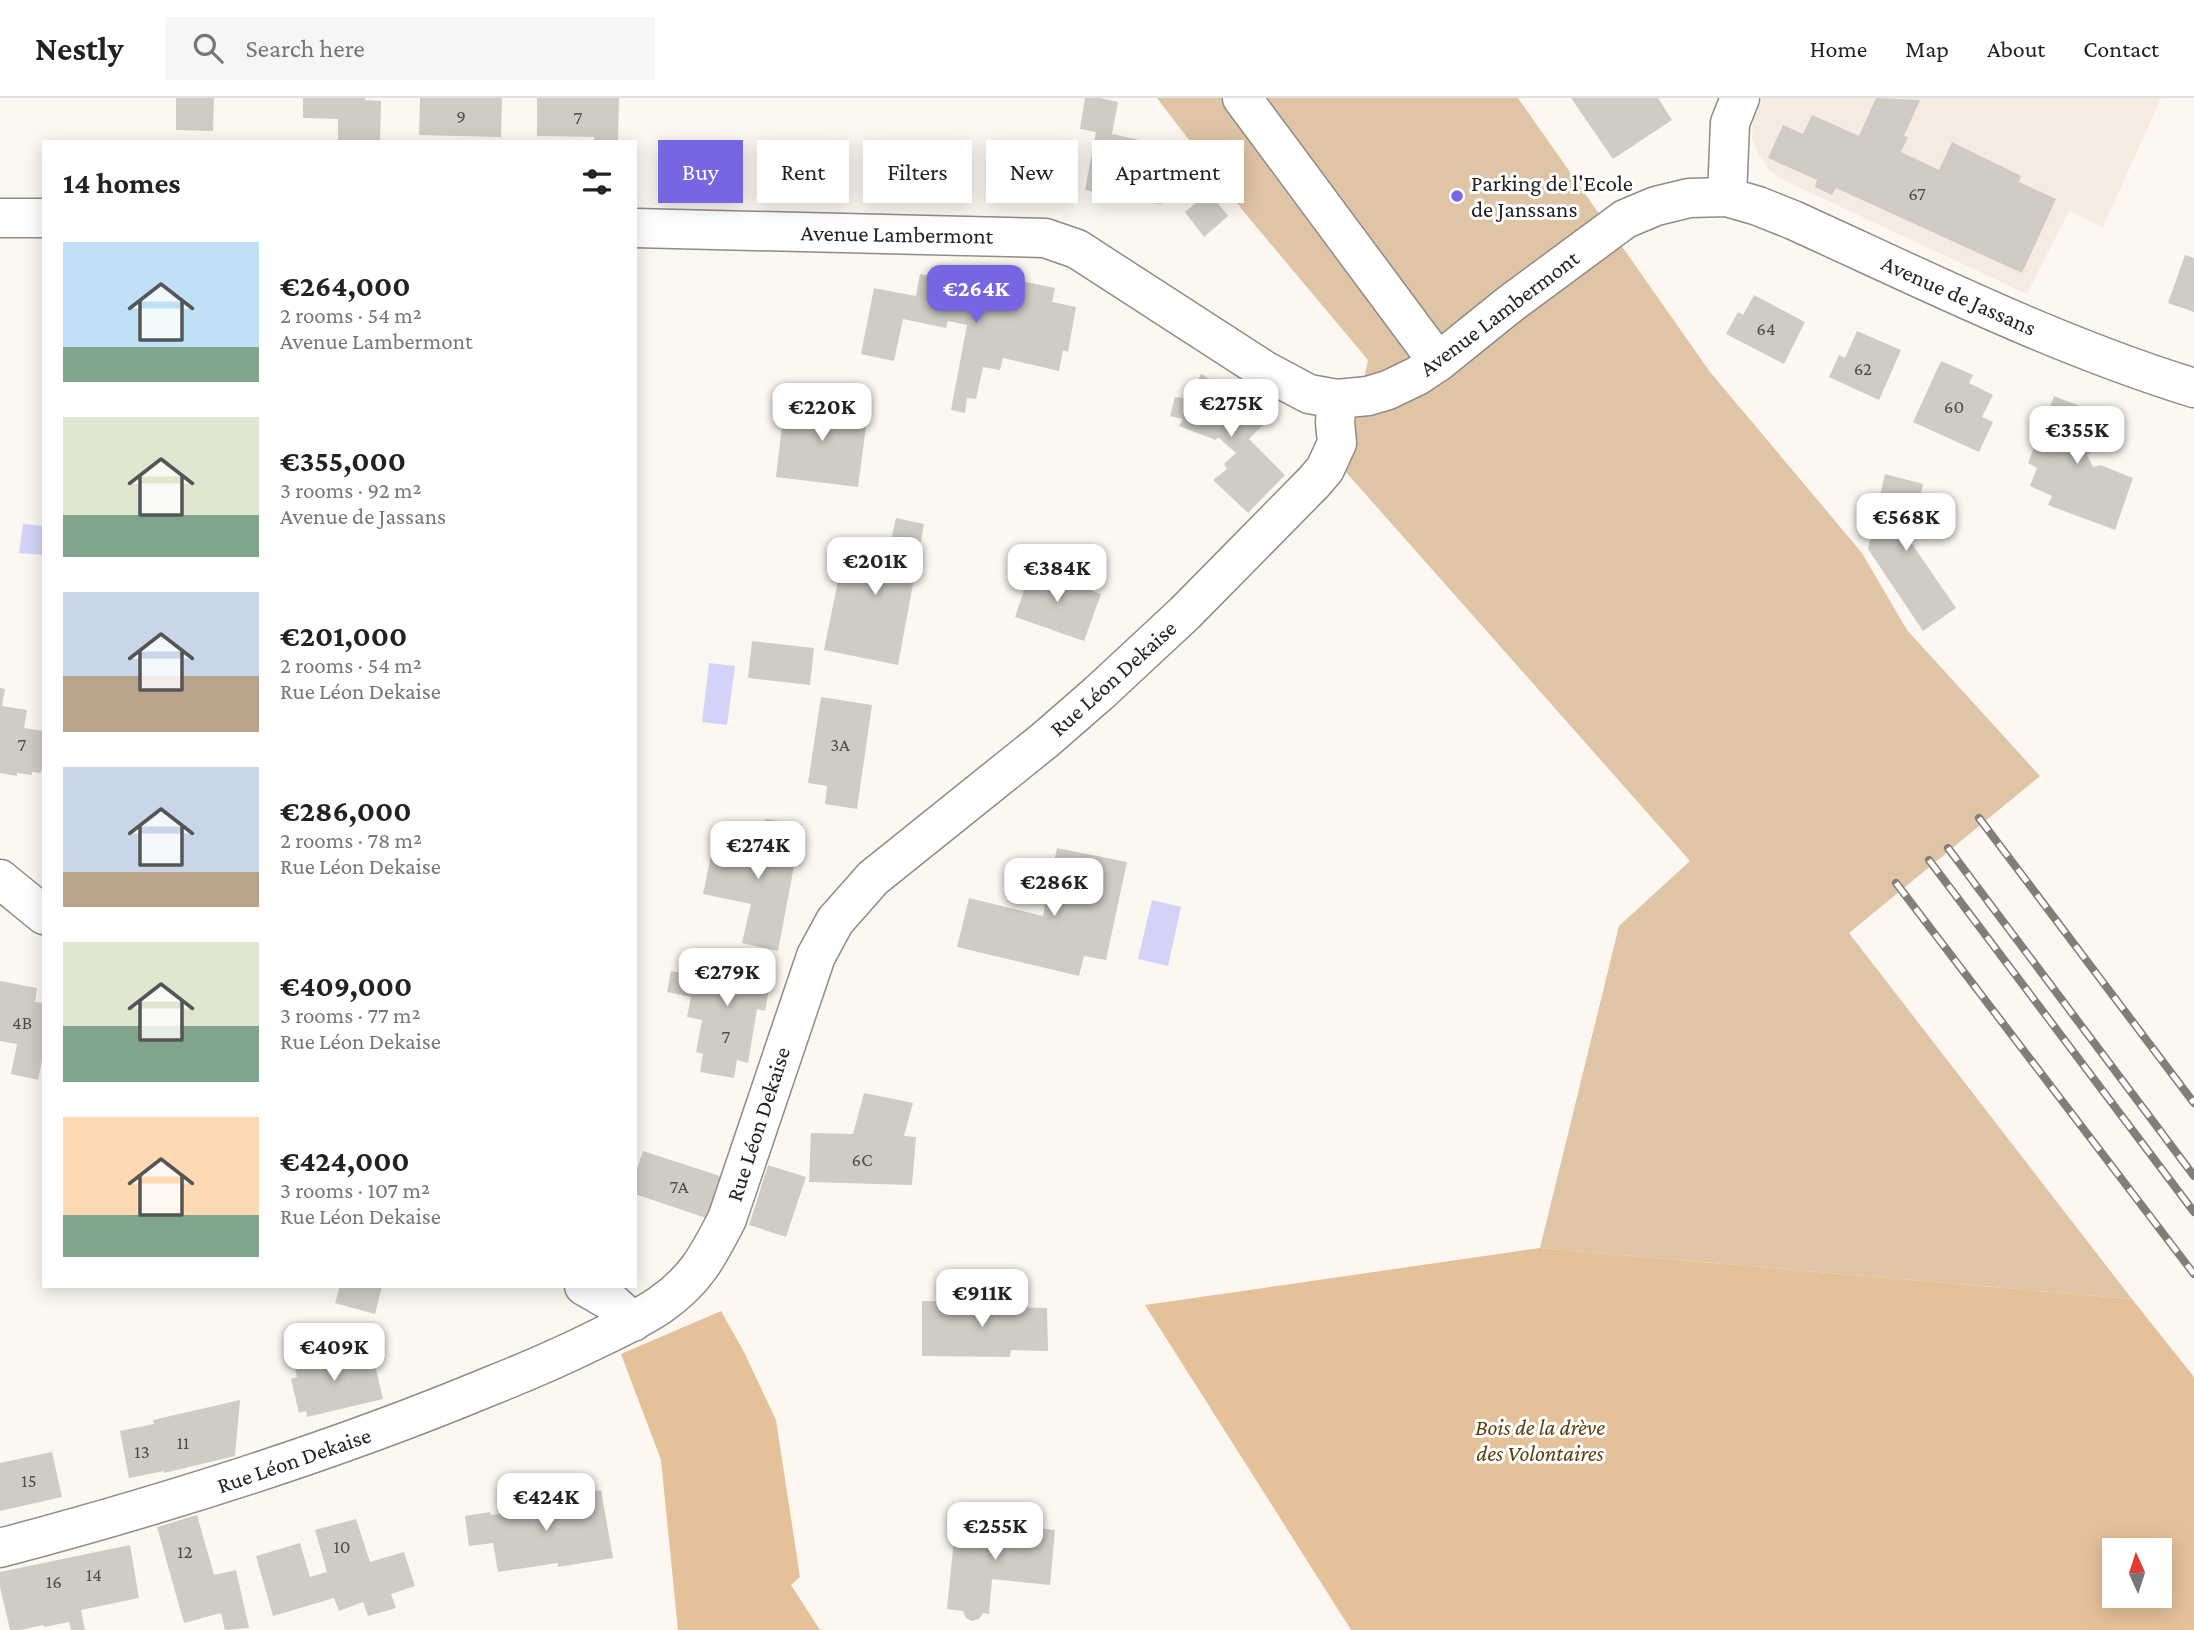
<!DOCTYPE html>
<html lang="en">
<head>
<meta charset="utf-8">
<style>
  body { margin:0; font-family:"Crimson Pro",serif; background:#f6f6f6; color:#222; height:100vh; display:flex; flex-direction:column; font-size:26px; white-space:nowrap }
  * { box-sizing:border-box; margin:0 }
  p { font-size:23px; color:#767676 }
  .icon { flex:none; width:38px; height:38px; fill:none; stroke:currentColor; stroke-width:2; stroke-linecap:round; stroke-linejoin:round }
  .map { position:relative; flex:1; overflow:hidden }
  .side { position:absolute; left:42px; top:42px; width:595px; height:1148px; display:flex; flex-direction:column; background:#fff; border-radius:0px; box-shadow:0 4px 18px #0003 }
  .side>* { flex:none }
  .top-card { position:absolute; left:658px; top:42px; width:665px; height:63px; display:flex; gap:14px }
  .needle { width:46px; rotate:357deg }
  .buttons { position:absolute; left:2102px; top:1440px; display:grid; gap:14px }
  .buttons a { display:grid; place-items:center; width:70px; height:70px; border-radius:0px; background:#fff; box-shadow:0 4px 18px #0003; font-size:35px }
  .price { position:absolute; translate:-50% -60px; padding:0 16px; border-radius:14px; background:#fff; color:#222; font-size:23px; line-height:46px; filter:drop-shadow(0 2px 4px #0008) }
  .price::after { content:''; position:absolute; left:50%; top:42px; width:21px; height:16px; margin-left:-10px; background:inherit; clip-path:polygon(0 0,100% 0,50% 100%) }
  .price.current { background:#7766e1; color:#fff }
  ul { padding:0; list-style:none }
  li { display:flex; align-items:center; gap:21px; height:175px; padding:0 21px }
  li span { display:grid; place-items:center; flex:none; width:196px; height:140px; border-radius:0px; color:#555 }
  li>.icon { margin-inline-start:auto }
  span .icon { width:84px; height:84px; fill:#fffc; stroke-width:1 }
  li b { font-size:30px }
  h2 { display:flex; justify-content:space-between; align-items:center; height:84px; padding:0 21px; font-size:30px }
  .pill { padding:0 24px; border-radius:0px; background:#fff; box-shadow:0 4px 18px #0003; font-size:24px; line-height:63px }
  .pill.current { background:#7766e1; color:#fff }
  header { display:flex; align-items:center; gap:42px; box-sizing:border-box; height:98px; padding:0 35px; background:#fff; border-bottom:2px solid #e0e0e0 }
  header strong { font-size:33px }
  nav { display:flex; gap:38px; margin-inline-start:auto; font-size:24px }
  .search { width:490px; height:63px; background:#f6f6f6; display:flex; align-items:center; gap:18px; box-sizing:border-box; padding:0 24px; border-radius:0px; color:#767676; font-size:26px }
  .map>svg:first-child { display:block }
</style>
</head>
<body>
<header>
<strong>Nestly</strong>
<div class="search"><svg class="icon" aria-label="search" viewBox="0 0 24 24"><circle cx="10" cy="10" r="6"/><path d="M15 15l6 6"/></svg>Search here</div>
<nav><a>Home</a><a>Map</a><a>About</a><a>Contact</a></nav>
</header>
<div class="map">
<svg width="2194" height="1532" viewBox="0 0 2194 1532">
  <rect width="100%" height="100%" fill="#fdf7f2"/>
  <polygon fill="#f6ebe0" points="1764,0 2161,0 2103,129 2069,113 2027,196 1781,81 1768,71 1757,54 1752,39 1754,18 1758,7"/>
  <polygon fill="#e0c4a6" points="1157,0 1518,0 1710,274 1862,455 1907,532 2040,678 1849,835 2132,1201 1540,1150 1619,828 1690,763 1345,373 1368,262 1244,114"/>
  <g fill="#e5c199" fill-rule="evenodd">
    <path d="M1540,1150L2132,1201L2194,1279V1532H1351L1145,1207ZM2114,1452H2160V1498H2114Z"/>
    <polygon points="721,1213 744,1254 776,1322 800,1479 791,1487 820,1532 678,1532 661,1362 621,1256"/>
  </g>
  <g fill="#d3d2f9">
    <polygon points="23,426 44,428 44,457 19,455"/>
    <polygon points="709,565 735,568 727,627 702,624"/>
    <polygon points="1152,802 1181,809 1168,868 1138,861"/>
  </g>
  <g fill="#d0cbc5">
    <polygon points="176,0 214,0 213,33 176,32"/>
    <polygon points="303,0 365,0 365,2 381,3 380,44 338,44 338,21 303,20"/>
    <polygon points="420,0 502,0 501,39 419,37"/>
    <polygon points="537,0 619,0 618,44 594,44 594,39 537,38"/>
    <polygon points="1085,0 1100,0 1118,4 1112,36 1172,49 1161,106 1085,92 1096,34 1080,31"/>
    <polygon points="1571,0 1658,0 1672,22 1613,61"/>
    <polygon points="1876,0 1920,2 1904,38 1908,39 1901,54 1939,72 1952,44 2021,78 2019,84 2056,101 2022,175 1836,90 1832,97 1815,89 1817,82 1768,60 1783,27 1803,36 1812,17 1859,38"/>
    <polygon points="1209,94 1228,118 1204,139 1185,114"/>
    <polygon points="2185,157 2194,160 2194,214 2168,205"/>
    <polygon points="920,176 975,186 976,183 1013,190 1016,182 1055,190 1052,204 1076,209 1068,254 1063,252 1059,273 1003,260 1000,272 983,269 976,301 967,300 965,315 951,312 967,227 948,223 946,230 903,221 894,263 861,256 874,190 916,198"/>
    <polygon points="1754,197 1805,224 1784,266 1726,236 1738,214 1743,217"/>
    <polygon points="1857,233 1901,252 1879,302 1829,279 1839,257 1845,260"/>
    <polygon points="1941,263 1973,277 1969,285 1993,297 1982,319 1993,324 1979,354 1913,324"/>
    <polygon points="1201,276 1255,307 1269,321 1249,341 1285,377 1248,415 1213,382 1227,371 1224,366 1236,355 1218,339 1216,342 1179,328 1183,321 1170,318 1175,299 1190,301"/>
    <polygon points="2054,298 2105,318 2092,354 2087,357 2093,369 2100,367 2133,380 2115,432 2048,407 2052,398 2030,388 2037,370 2028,365"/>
    <polygon points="785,301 868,313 858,389 776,379"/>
    <polygon points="1885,376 1923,386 1910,443 1956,510 1923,533 1868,451"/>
    <polygon points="896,420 924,426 898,567 824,552 845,448 888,456"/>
    <polygon points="1033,466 1058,474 1056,481 1101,496 1084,543 1015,519"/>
    <polygon points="752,543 814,550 810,587 748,580"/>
    <polygon points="0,590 5,591 2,608 27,612 24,630 44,633 44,659 41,675 32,674 32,677 17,675 17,678 0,675"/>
    <polygon points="821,599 872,607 857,711 825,706 827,688 808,685"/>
    <polygon points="765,721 802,726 778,853 742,845 751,806 703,796 713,748 762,758"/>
    <polygon points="1057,750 1127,764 1106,862 1084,858 1079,878 957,849 969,800 1043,818"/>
    <polygon points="724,850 775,859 765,913 757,911 748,965 737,962 734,980 700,974 703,956 696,954 702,922 687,919 691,899 667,894 671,873 718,882"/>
    <polygon points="0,883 37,890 35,904 44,905 44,952 38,982 11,976 17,946 0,943"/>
    <polygon points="864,995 913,1005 904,1038 916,1039 912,1087 809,1084 811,1035 853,1036"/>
    <polygon points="643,1053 726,1080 712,1122 635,1096 635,1077"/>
    <polygon points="768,1067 806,1079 786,1139 749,1127"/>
    <polygon points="340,1188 382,1188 375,1216 335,1205"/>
    <polygon points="922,1203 1010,1204 1010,1209 1047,1210 1048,1253 1011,1252 1010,1259 922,1258"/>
    <polygon points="331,1240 336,1261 354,1257 357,1271 375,1267 383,1301 307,1319 306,1313 299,1315 291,1281 297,1279 295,1271 321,1265 316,1243"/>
    <polygon points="240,1302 235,1358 164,1375 164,1373 129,1380 120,1333 154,1326 153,1322"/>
    <polygon points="52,1354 62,1399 0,1413 0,1365"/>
    <polygon points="601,1392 613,1460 558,1469 558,1465 498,1474 493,1445 469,1448 465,1418 490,1414 491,1417 547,1409 545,1400"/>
    <polygon points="197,1417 214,1477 236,1472 249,1530 225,1532 221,1515 184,1525 157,1429"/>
    <polygon points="356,1421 370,1464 404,1454 415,1488 391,1496 396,1510 368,1518 363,1504 339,1513 334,1500 273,1518 256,1458 300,1445 310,1479 327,1474 315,1432"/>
    <polygon points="956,1421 1055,1432 1050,1487 992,1481 989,1516 983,1515 979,1521 972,1523 966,1520 963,1513 947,1511"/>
    <polygon points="130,1447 139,1500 81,1512 85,1532 71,1532 69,1524 44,1529 43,1527 21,1532 10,1532 0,1489 0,1474"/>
  </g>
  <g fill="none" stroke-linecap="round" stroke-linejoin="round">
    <defs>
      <g id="minor">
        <polyline points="1242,0 1438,264"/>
        <polyline points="1727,99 1730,25 1740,0"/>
        <polyline points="0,120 44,120"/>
        <path d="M635,130L1045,140L1077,151L1264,272L1309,296L1337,301L1368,298L1388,292L1417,278L1438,264L1510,206L1625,121L1656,108L1689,100L1727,99L1758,108L1793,122C1925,182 2055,247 2194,290"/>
        <polyline points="0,781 44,817"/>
        <polyline points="584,1188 610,1203 633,1224"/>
        <path d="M0,1450C166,1406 329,1355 488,1289C526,1274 563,1258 599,1240C620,1230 641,1220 660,1207C696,1182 708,1158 727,1121L816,858L835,823L873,780L1045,642L1099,595L1185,515L1314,384L1325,371L1337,345L1335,324L1337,301"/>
      </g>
    </defs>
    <use href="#minor" stroke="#908b86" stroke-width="41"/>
    <use href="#minor" stroke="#fff" stroke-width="38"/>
    <defs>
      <g id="rail">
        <polyline points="1979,720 2194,1005"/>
        <polyline points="1948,750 2194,1078"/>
        <polyline points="1929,762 2194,1114"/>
        <polyline points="1896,785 2194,1176"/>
      </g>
    </defs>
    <use href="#rail" stroke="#817e7a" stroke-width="8"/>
    <use href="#rail" stroke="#fff" stroke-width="5" stroke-dasharray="16" stroke-linecap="butt"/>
  </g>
  <circle fill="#7766e1" stroke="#fff" stroke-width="2.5" cx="1457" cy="98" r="7"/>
  <g text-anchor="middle" stroke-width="6" stroke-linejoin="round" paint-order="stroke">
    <g font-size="19" fill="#4f4c49">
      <text x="461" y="25">9</text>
      <text x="578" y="26">7</text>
      <text x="1917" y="102">67</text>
      <text x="1766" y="237">64</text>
      <text x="1863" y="277">62</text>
      <text x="1954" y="315">60</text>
      <text x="22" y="653">7</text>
      <text x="840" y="653">3A</text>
      <text x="22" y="931">4B</text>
      <text x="726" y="945">7</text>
      <text x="862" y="1068">6C</text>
      <text x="679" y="1095">7A</text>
      <text x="183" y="1351">11</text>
      <text x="142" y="1360">13</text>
      <text x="29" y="1389">15</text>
      <text x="342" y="1455">10</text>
      <text x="185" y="1460">12</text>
      <text x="94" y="1483">14</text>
      <text x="54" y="1490">16</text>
    </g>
    <g font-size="23" fill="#242220" stroke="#fff" text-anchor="start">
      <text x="1471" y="93">Parking de l'Ecole<tspan x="1471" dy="26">de Janssans</tspan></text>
    </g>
    <g font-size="23" fill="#242220" stroke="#fff">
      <text transform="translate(897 136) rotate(1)" y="8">Avenue Lambermont</text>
      <text transform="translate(1959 197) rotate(24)" y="8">Avenue de Jassans</text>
      <text transform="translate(1499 215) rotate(-37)" y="8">Avenue Lambermont</text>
      <text transform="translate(1113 580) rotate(-42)" y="8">Rue Léon Dekaise</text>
      <text transform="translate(758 1026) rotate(-72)" y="8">Rue Léon Dekaise</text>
      <text transform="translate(294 1362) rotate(-19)" y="8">Rue Léon Dekaise</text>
    </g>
    <g font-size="23" font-style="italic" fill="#5f3c0c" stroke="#fff">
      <text x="1540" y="1337">Bois de la drève<tspan x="1540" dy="26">des Volontaires</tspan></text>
    </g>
  </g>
</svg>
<div class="buttons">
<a><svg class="needle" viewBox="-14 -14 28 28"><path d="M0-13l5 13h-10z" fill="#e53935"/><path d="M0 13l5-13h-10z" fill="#767676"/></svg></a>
</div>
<b class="price current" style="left:976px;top:227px">€264K</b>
<b class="price" style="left:1231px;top:341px">€275K</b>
<b class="price" style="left:822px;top:345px">€220K</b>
<b class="price" style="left:2077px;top:368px">€355K</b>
<b class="price" style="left:1906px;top:455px">€568K</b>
<b class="price" style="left:875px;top:499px">€201K</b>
<b class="price" style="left:1057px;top:506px">€384K</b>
<b class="price" style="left:758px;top:783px">€274K</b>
<b class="price" style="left:1054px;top:820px">€286K</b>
<b class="price" style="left:727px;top:910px">€279K</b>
<b class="price" style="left:982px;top:1231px">€911K</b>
<b class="price" style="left:334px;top:1285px">€409K</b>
<b class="price" style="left:546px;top:1435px">€424K</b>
<b class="price" style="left:995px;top:1464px">€255K</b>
<div class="top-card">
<a class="pill current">Buy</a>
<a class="pill">Rent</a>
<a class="pill">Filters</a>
<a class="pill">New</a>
<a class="pill">Apartment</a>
</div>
<section class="side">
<h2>14 homes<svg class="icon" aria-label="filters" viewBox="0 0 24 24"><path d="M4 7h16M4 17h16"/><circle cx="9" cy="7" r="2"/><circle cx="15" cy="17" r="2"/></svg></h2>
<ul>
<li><span style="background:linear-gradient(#bfe0f5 75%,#7fa58c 0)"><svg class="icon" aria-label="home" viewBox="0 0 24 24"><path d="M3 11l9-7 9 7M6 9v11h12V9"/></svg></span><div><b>€264,000</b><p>2 rooms · 54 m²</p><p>Avenue Lambermont</p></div></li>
<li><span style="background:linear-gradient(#dfe7d0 70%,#7fa58c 0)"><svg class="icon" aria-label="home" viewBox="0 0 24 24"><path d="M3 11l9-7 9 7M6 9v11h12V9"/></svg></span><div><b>€355,000</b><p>3 rooms · 92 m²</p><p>Avenue de Jassans</p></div></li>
<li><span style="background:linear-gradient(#c9d6e8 60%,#b9a48a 0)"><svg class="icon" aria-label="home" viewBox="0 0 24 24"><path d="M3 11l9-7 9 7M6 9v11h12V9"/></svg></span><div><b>€201,000</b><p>2 rooms · 54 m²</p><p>Rue Léon Dekaise</p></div></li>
<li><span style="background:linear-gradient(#c9d6e8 75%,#b9a48a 0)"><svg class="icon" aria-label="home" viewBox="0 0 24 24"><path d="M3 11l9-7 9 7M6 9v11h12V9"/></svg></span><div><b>€286,000</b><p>2 rooms · 78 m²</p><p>Rue Léon Dekaise</p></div></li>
<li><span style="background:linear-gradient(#dfe7d0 60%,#7fa58c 0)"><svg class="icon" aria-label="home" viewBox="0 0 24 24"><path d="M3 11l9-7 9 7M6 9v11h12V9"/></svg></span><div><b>€409,000</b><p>3 rooms · 77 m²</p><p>Rue Léon Dekaise</p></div></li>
<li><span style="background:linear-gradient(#ffd9b3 70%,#7fa58c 0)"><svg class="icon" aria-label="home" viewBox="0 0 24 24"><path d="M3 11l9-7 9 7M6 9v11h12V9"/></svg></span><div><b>€424,000</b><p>3 rooms · 107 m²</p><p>Rue Léon Dekaise</p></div></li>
</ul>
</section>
</div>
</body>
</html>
